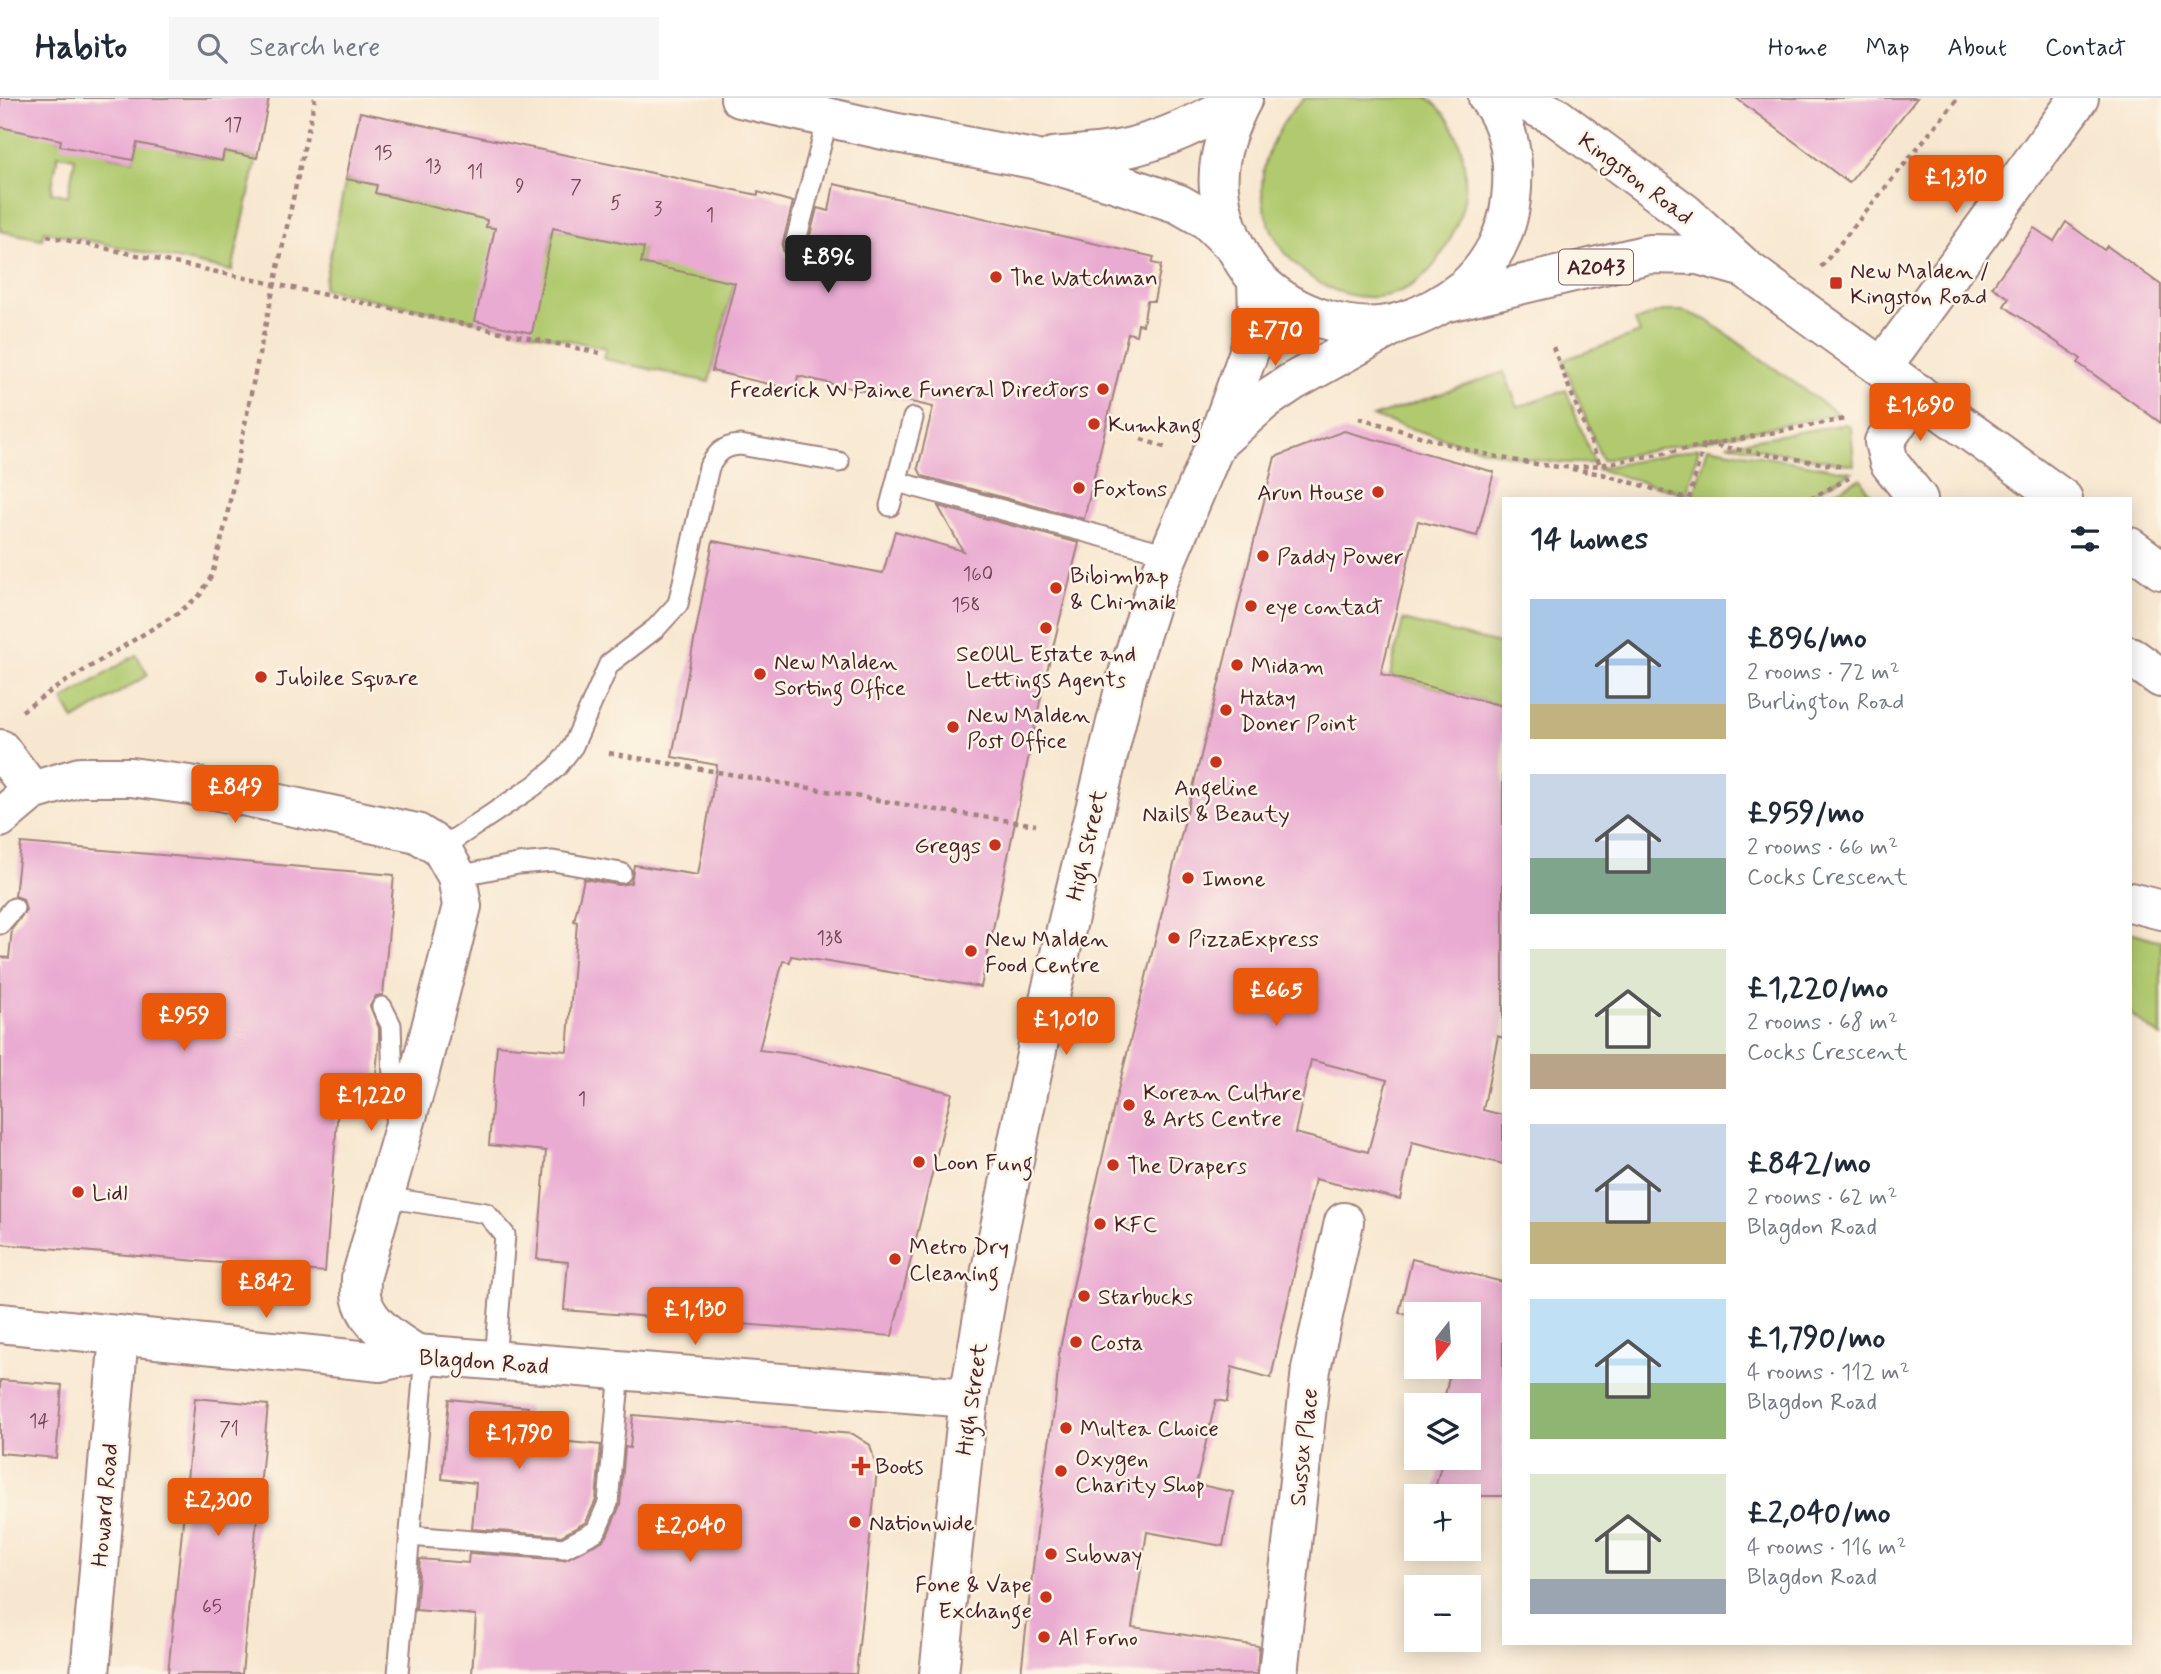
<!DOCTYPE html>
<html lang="en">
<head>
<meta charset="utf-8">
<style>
  body { margin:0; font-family:Mynerve,sans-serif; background:#f6f6f7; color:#1f2937; height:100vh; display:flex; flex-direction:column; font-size:26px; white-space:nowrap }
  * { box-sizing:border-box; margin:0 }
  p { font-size:23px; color:#747a83 }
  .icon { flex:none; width:38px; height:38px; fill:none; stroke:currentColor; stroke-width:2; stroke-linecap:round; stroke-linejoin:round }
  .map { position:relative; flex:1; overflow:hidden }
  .drawer { position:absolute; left:1502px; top:399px; width:630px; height:1148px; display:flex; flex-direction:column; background:#fff; border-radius:0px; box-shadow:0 4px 18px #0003 }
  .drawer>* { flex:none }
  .needle { width:46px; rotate:197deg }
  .fabs { position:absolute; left:1404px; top:1204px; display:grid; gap:14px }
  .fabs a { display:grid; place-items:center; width:77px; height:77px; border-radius:0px; background:#fff; box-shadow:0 4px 18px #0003; font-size:35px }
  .price { position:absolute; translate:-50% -60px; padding:0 16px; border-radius:7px; background:#ea580c; color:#fff; font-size:23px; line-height:46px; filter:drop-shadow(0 2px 4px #0008) }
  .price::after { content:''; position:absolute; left:50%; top:42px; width:21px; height:16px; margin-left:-10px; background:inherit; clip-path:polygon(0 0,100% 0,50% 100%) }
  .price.active { background:#222; color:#fff }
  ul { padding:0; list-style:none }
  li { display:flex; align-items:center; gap:21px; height:175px; padding:0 28px }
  li span { display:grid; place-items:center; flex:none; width:196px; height:140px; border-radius:0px; color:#555 }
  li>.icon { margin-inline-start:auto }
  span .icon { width:84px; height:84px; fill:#fffc; stroke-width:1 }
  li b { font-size:30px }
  h2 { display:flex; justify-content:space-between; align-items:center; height:84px; padding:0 28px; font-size:30px }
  header { display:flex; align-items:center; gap:42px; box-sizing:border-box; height:98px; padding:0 35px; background:#fff; border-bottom:2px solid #e0e1e3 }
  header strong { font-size:33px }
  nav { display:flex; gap:38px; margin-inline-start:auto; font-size:24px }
  .search { width:490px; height:63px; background:#f6f6f7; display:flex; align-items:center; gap:18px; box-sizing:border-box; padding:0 24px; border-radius:0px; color:#747a83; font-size:26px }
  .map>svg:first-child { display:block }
</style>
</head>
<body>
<header>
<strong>Habito</strong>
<div class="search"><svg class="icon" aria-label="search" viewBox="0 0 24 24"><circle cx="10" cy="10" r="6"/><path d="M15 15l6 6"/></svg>Search here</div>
<nav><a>Home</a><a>Map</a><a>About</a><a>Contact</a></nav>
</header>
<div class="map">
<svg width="2161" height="1576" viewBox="0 0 2161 1576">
  <rect width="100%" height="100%" fill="#fcf5e5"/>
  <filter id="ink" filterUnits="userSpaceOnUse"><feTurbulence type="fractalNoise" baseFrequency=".0143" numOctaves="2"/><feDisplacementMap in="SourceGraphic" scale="14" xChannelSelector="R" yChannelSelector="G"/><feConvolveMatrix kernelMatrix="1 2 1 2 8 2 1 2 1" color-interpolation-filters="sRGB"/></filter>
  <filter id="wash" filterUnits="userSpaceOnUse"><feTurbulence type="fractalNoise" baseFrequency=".00686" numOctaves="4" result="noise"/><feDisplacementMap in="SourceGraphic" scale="28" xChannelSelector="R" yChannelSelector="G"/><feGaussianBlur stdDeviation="1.57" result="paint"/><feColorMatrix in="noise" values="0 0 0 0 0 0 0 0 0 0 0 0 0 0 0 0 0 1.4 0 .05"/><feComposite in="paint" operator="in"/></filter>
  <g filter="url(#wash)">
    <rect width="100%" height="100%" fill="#f8e7d0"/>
    <g fill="#b1ca6f" stroke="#7e744d" stroke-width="2" fill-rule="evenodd">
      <path d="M1305,0H1428C1458,22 1467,59 1465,95C1463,115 1453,137 1443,154C1377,265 1214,150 1276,38C1283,24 1293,10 1305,0Z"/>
      <path d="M0,3L55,40L110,58L133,62L139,35L179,43L177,54L222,63L224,53L257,60L232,173L44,133L42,141L0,133ZM58,57L75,60L68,98L51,94Z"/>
      <polygon points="346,81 377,87 376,96 488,120 487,129 524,137 548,155 553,130 617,144 646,141 641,165 667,170 746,140 709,284 604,261 606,250 323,191"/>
      <polygon points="1662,213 1683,213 1707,222 1838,316 1602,362 1563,262 1640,235 1635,223"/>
      <path d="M1504,274L1518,309L1566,292L1594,365C1518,368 1444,340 1373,319Z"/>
      <polygon points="1846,326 1851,330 1854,367 1727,346"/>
      <polygon points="1708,349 1852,374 1802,401 1704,401 1693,398"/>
      <polygon points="1699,350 1686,396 1596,371"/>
      <polygon points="1861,380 1867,392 1879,401 1820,401"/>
      <polygon points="1403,522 1503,547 1503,608 1390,578"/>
      <polygon points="136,557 148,577 74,622 63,602"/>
      <polygon points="2130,834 2161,843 2161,939 2130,916"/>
    </g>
    <g id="blocks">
      <g fill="#eaabd2" fill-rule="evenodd">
        <polygon points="0,0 269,0 257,60 224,53 222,63 137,45 133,62 60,48 61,42 0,29"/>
        <polygon points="1736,0 1917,0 1849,85"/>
        <polygon points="360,14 758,97 758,94 793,104 782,148 785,158 792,162 798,162 806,154 817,110 829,113 834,86 1154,159 1152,165 1161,167 1154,203 1147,203 1143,227 1138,226 1136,237 1128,235 1084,421 922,378 918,370 933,309 798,278 795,292 712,273 735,185 641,165 644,150 553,130 532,235 475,223 495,130 486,129 487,122 375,95 377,87 346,81"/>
        <polygon points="2066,124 2104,152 2107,148 2161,187 2161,325 2078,265 2081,261 2004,208 2009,200 1992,189 2034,130 2054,143"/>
        <path d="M1344,333L1494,374L1477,438L1418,423L1381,576L1503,608V940L1498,938L1483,1012L1503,1017V1066L1412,1044L1400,1101L1315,1081L1271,1280L1232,1269L1227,1304L1216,1302L1196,1386L1233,1394L1223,1448L1147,1434L1132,1529L1259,1548L1257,1576H1021L1042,1389L1055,1308L1059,1256L1074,1184L1116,1000L1275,359ZM1311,962L1387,982L1368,1054L1295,1035Z"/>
        <polygon points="938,408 1079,445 1043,589 981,889 791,858 790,864 783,863 759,952 799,957 952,995 892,1238 564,1212 568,1164 537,1161 546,1053 489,1047 497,947 567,953 577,824 574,823 584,781 619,787 631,785 634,767 698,777 717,667 672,659 713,443 883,475 895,433 963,453"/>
        <polygon points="21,745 394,777 383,897 376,898 370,908 379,930 379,942 373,1012 338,1010 325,1174 0,1146 0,859 9,860 12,831 26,812 23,801 15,798"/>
        <polygon points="1412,1161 1503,1184 1503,1398 1433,1398 1443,1360 1468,1360 1468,1307 1443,1307 1451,1269 1468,1269 1468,1216 1416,1216 1416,1218 1399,1215"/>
        <polygon points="0,1282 62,1287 56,1360 0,1355"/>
        <polygon points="195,1300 268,1307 242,1576 168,1576"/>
        <polygon points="449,1301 528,1309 525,1340 601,1347 596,1402 586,1424 561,1438 472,1431 476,1385 442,1381"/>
        <polygon points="633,1317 853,1336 870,1347 877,1372 856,1576 472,1576 476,1517 416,1512 420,1461 468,1465 469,1455 564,1462 602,1443 607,1438 620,1407 625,1349 630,1350"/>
      </g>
    </g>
  </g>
  <g filter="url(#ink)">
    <use href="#blocks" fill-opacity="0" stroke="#a1837e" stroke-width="2"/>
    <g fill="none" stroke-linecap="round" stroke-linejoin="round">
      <defs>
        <g id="lane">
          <polyline points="794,150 828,20"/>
          <polyline points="897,384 1078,432"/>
          <polyline points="890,408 913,320"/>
          <polyline points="1082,433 1168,456"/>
          <path d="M441,750L534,688L557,669L573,648L609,566L656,530L678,506L709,369C717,355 723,348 740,347L839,364"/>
          <polyline points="457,778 518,766 553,763 621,775"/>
          <polyline points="0,826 14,810"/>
          <polyline points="382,909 391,927 394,1009 398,1021"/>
          <polyline points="383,1099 486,1115 505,1137 495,1263"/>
          <polyline points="409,1438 564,1450 596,1433 608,1405 620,1273"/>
          <polyline points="398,1576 425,1257"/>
        </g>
        <g id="street">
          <polyline points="1882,269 2079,0"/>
          <polyline points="1918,295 1884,344 1889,364 1918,401"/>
          <polyline points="2130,558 2161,580"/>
          <polyline points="0,651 32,693"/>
          <path d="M0,720L32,693L80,679H131L190,687L417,735L441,750L457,778L462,808L419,977L361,1180C361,1187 360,1195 362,1202C370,1228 395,1243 416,1256"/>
          <polyline points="2130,804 2161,812"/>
          <polyline points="0,1225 380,1264 416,1256 969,1300"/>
          <polyline points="90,1576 119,1237"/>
          <polyline points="1278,1576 1311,1271 1344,1124"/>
        </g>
        <g id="secondary">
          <polyline points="740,0 897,35 1033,61 1117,85 1179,106 1207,122 1237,151"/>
          <path d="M1053,59C1074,57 1096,56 1118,52C1162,44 1204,23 1243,0"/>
          <polyline points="1221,341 1265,302 1292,284 1400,224"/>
          <polyline points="939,1576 969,1300 991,1172 1038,947 1127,579 1158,482 1216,345 1250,251 1258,218 1257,182"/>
        </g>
        <g id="primary">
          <path d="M1243,0C1228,28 1216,59 1219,91C1221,120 1238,163 1259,183C1294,217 1352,238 1401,224C1425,217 1447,204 1466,189C1490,167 1508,134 1511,101C1515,67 1511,28 1488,0"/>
          <polyline points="1518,0 1555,18 1685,115 1746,171 2063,401"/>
          <polyline points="1448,204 1649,156 1698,157 1741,169"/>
          <polyline points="2130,449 2161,472"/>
        </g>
      </defs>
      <use href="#lane" stroke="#a1837e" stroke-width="23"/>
      <use href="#street" stroke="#a1837e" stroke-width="42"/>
      <use href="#secondary" stroke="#a1837e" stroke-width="42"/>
      <use href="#primary" stroke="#a1837e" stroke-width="42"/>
      <g stroke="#a1837e" stroke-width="4.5" stroke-dasharray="5 5" stroke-linecap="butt">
        <polyline points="47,138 600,255"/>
        <polyline points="1821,169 1958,0"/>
        <polyline points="1553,249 1600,367"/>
        <path d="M1359,320C1425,339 1493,363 1561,369C1574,370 1587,368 1600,367L1845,321"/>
        <polyline points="1141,341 1167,350"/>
        <polyline points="1572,371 1602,376 1688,401"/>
        <polyline points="1689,401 1704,346 1844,369"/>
        <polyline points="1810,401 1849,380"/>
        <polyline points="22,613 57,589 178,515 200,497 212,477 225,428 255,275 315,0"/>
        <polyline points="609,655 924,710 1036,727"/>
      </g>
      <use href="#lane" stroke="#fff" stroke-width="19"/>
      <use href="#street" stroke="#fff" stroke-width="38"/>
      <use href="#secondary" stroke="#fff" stroke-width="38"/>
      <use href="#primary" stroke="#fff" stroke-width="38"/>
    </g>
  </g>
  <g fill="#c8321e" stroke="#fcf5e5" stroke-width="2.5">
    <circle cx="996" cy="179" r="7"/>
    <rect x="1829" y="178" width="14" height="14" rx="3.5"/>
    <circle cx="1103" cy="291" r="7"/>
    <circle cx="1094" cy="326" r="7"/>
    <circle cx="1079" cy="390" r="7"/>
    <circle cx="1378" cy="394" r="7"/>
    <circle cx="1263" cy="458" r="7"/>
    <circle cx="1056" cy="490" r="7"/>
    <circle cx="1251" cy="508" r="7"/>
    <circle cx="1046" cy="530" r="7"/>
    <circle cx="1237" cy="567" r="7"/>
    <circle cx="760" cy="576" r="7"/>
    <circle cx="261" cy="579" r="7"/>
    <circle cx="1226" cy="612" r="7"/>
    <circle cx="953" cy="629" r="7"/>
    <circle cx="1216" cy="664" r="7"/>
    <circle cx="995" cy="747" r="7"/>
    <circle cx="1188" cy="780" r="7"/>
    <circle cx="1174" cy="840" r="7"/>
    <circle cx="971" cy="853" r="7"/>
    <circle cx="1129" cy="1007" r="7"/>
    <circle cx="919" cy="1064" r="7"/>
    <circle cx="1113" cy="1067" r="7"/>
    <circle cx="78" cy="1094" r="7"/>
    <circle cx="1100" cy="1126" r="7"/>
    <circle cx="895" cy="1161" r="7"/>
    <circle cx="1084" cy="1198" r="7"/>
    <circle cx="1076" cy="1244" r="7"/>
    <circle cx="1066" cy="1330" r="7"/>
    <path d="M857.5 1357.5h7v7h7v7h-7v7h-7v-7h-7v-7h7z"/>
    <circle cx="1061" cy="1373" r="7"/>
    <circle cx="855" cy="1424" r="7"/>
    <circle cx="1051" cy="1456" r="7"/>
    <circle cx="1046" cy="1499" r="7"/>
    <circle cx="1044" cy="1539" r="7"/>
  </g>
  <g text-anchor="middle" stroke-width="5" stroke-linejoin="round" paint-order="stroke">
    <g font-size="19" fill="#724255">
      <text x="233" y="33">17</text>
      <text x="383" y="61">15</text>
      <text x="433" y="74">13</text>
      <text x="475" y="80">11</text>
      <text x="520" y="94">9</text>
      <text x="576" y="95">7</text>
      <text x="616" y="111">5</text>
      <text x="658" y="117">3</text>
      <text x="710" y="123">1</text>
      <text x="978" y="482">160</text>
      <text x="966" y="513">158</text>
      <text x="830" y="846">138</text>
      <text x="582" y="1007">1</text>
      <text x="39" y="1329">14</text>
      <text x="229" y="1337">71</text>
      <text x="212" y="1515">65</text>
    </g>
    <rect fill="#fcf5e5" stroke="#7f5f63" stroke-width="2" x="1559" y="151.5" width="74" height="35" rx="5"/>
    <g font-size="21" font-weight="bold" fill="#4a1f2b">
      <text x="1596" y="176">A2043</text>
    </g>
    <g font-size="23" fill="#4a1f2b" stroke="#fcf5e5">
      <text transform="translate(1636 80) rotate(37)" y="8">Kingston Road</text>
      <text transform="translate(1086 747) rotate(-77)" y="8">High Street</text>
      <text transform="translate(484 1263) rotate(4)" y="8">Blagdon Road</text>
      <text transform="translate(971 1301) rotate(-82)" y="8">High Street</text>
      <text transform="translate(1303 1349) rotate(-84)" y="8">Sussex Place</text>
      <text transform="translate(104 1407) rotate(-85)" y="8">Howard Road</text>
    </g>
    <g font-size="23" fill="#4a1f2b" stroke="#fcf5e5" text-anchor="start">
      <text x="1850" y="180">New Malden /<tspan x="1850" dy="26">Kingston Road</tspan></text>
      <text x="1010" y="187">The Watchman</text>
      <text x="1089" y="299" text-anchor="end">Frederick W Paine Funeral Directors</text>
      <text x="1108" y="334">Kumkang</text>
      <text x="1093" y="398">Foxtons</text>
      <text x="1364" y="402" text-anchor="end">Arun House</text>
      <text x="1277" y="466">Paddy Power</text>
      <text x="1070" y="485">Bibimbap<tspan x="1070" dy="26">&amp; Chimaik</tspan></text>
      <text x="1265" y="516">eye contact</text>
      <text x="1046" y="563" text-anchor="middle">SeOUL Estate and<tspan x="1046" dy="26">Lettings Agents</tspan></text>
      <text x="774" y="571">New Malden<tspan x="774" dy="26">Sorting Office</tspan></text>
      <text x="1251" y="575">Midam</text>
      <text x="275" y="587">Jubilee Square</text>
      <text x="1240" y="607">Hatay<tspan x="1240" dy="26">Doner Point</tspan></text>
      <text x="967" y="624">New Malden<tspan x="967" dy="26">Post Office</tspan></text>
      <text x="1216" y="697" text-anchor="middle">Angeline<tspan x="1216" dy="26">Nails &amp; Beauty</tspan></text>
      <text x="981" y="755" text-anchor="end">Greggs</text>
      <text x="1202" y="788">Imone</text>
      <text x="985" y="848">New Malden<tspan x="985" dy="26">Food Centre</tspan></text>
      <text x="1188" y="848">PizzaExpress</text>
      <text x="1143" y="1002">Korean Culture<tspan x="1143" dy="26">&amp; Arts Centre</tspan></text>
      <text x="933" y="1072">Loon Fung</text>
      <text x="1127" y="1075">The Drapers</text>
      <text x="92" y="1102">Lidl</text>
      <text x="1114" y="1134">KFC</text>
      <text x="909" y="1156">Metro Dry<tspan x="909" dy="26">Cleaning</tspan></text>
      <text x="1098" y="1206">Starbucks</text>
      <text x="1090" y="1252">Costa</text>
      <text x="1080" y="1338">Multea Choice</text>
      <text x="1075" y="1368">Oxygen<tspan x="1075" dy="26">Charity Shop</tspan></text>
      <text x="875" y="1376">Boots</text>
      <text x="869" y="1432">Nationwide</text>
      <text x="1065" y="1464">Subway</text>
      <text x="1032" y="1494" text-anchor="end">Fone &amp; Vape<tspan x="1032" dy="26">Exchange</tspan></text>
      <text x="1058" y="1547">Al Forno</text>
    </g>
  </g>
</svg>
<div class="fabs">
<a><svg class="needle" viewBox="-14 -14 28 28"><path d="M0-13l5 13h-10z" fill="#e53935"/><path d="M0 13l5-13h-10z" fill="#747a83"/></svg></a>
<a><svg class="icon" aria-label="layers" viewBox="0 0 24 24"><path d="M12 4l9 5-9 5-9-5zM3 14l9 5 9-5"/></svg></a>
<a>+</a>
<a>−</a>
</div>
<b class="price" style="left:1956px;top:117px">£1,310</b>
<b class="price active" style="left:828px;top:197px">£896</b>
<b class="price" style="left:1275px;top:270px">£770</b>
<b class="price" style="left:1920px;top:345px">£1,690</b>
<b class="price" style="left:235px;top:727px">£849</b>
<b class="price" style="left:1276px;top:930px">£665</b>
<b class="price" style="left:184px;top:955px">£959</b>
<b class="price" style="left:1066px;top:959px">£1,010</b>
<b class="price" style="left:371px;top:1035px">£1,220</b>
<b class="price" style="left:266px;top:1222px">£842</b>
<b class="price" style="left:695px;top:1249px">£1,130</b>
<b class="price" style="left:519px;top:1373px">£1,790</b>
<b class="price" style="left:218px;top:1440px">£2,300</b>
<b class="price" style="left:690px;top:1466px">£2,040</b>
<section class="drawer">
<h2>14 homes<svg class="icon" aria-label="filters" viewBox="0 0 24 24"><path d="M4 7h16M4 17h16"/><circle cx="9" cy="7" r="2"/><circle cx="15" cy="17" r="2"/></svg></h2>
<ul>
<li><span style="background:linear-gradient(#a9c7e8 75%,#c2b280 0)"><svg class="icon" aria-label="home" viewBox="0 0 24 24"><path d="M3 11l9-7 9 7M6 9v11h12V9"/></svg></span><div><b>£896/mo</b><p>2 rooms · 72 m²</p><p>Burlington Road</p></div></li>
<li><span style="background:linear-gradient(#c9d6e8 60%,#7fa58c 0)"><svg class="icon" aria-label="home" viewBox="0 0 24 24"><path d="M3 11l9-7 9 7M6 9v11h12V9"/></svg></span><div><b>£959/mo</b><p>2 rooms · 66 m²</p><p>Cocks Crescent</p></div></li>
<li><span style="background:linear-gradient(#dfe7d0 75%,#b9a48a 0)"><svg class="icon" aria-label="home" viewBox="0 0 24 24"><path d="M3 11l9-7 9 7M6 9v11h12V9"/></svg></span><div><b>£1,220/mo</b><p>2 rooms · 68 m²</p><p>Cocks Crescent</p></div></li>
<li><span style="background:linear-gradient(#c9d6e8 70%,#c2b280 0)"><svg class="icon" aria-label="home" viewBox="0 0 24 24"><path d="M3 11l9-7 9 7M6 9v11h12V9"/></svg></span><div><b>£842/mo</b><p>2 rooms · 62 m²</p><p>Blagdon Road</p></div></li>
<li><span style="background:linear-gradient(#bfe0f5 60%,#8fb573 0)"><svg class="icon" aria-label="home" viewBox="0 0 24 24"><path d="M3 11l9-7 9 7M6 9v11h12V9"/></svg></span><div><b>£1,790/mo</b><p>4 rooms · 112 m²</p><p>Blagdon Road</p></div></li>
<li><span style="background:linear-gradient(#dfe7d0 75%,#9aa5b1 0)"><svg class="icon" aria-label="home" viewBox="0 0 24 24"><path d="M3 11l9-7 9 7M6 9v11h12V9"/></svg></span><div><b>£2,040/mo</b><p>4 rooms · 116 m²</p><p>Blagdon Road</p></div></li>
</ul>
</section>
</div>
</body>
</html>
